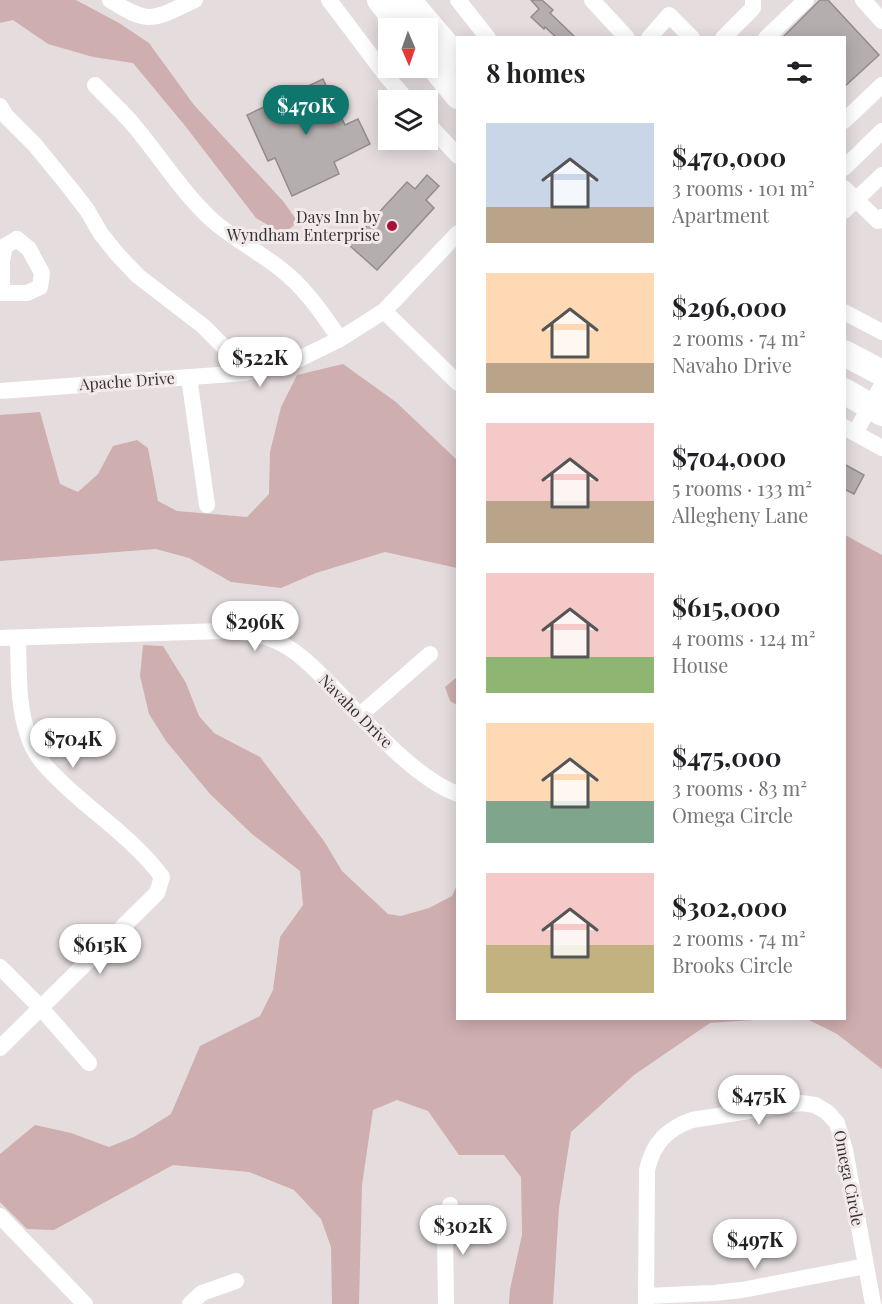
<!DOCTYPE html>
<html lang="en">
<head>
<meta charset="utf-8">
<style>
  body { margin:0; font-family:"Playfair Display",serif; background:#f6f6f6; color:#202124; height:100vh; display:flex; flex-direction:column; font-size:22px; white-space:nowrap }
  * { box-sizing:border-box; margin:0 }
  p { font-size:20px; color:#757577 }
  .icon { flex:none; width:33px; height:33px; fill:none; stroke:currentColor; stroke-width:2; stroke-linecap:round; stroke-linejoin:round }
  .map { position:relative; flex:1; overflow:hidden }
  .details { position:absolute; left:456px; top:36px; width:390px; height:984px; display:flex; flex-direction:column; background:#fff; border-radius:0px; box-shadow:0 3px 15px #0003 }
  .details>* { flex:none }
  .needle { width:39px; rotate:178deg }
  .tools { position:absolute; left:378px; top:18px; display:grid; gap:12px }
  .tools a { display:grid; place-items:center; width:60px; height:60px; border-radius:0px; background:#fff; box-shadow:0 3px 15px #0003; font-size:30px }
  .price { position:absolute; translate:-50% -51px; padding:0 14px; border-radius:21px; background:#fff; color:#222; font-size:20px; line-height:39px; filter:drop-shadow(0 2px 3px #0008) }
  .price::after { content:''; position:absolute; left:50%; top:36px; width:18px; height:14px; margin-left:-9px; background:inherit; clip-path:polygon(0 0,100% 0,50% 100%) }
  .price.active { background:#0f766e; color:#fff }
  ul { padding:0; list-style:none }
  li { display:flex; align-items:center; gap:18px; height:150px; padding:0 30px }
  li span { display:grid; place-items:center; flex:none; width:168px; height:120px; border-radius:0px; color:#555 }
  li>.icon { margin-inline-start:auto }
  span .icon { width:72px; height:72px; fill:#fffc; stroke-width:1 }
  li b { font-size:26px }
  h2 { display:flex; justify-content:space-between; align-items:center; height:72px; padding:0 30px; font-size:26px }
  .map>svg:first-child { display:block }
</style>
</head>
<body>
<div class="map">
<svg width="882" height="1304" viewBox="0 0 882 1304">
  <rect width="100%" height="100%" fill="#e5dddd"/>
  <g fill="#cfaeaf">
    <polygon points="0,0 76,0 119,23 149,43 194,105 283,201 298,222 283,234 256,218 186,127 133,63 93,57 48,44 13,20 0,23"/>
    <polygon points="343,364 396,402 457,460 457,568 385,552 316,573 281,588 231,582 189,558 156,549 0,561 0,415 40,412 60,484 78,492 98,474 113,446 137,440 148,448 158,501 177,511 247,517 269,494 270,452 281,407 297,375"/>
    <polygon points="845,535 882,555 882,1069 837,1034 807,1019 844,1018"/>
    <polygon points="143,645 163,646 186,683 199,716 214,733 260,757 324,841 342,871 388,914 401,916 429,908 452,896 457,885 458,1018 769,1019 710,1023 634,1075 571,1132 559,1208 553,1304 509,1304 510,1289 522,1235 521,1177 504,1155 459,1155 428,1111 397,1100 373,1110 362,1185 359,1304 332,1304 331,1247 321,1219 294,1190 249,1172 173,1165 54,1230 27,1229 0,1202 0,1154 35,1125 71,1133 109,1147 134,1137 171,1114 200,1046 260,1016 273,990 280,937 303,905 300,871 252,834 210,794 166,741 149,714 140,676"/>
    <polygon points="457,677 457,705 450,701 445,687"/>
  </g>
  <g fill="#b5aeae" stroke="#938c8c" stroke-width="1.5">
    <polygon points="531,0 542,0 553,10 550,13 576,38 557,38 545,27 544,29 531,17 539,9"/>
    <polygon points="820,0 828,0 879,55 844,87 844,38 782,38"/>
    <polygon points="323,79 345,125 358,119 370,144 334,162 339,174 292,196 275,158 268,161 247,115"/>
    <polygon points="427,175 439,186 426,200 434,208 377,270 349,245 407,182 415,189"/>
    <polygon points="844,464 864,475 854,494 844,489"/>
  </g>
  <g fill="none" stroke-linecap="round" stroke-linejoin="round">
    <g stroke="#fff" stroke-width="16">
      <path d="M110,0C151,26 153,19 195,0"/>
      <polyline points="329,0 384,73 407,100"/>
      <polyline points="458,0 488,38"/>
      <polyline points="592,0 627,38"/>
      <polyline points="863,0 882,21"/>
      <polyline points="649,38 669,15 692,38"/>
      <polyline points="723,38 753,8 753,0"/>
      <polyline points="766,38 806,0"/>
      <path d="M95,85C108,99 124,113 136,128C161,158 182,192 211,219C232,238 256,250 278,267C304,286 322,313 340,339"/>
      <polyline points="0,106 6,116 35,145 70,188 87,210 101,234 118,255 138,276 203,326 223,346 245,373"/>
      <polyline points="844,121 882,85"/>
      <polyline points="428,124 458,156"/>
      <polyline points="844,168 882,131"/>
      <polyline points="844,188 878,221 882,217"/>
      <polyline points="844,211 882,175"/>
      <polygon points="17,239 29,249 42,273 40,287 27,293 2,293 2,261 5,246"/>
      <polyline points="384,311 458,383"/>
      <polyline points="844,312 882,332"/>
      <polyline points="189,377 207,505"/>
      <polyline points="0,391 245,373 297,360 340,339 384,311 458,233"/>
      <polyline points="844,427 882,448"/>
      <polyline points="855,433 882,385"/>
      <path d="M0,638L223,631C241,632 259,633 276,641C297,650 314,668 330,684C362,717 414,779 458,794"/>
      <polyline points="360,715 430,654"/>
      <polyline points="0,967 41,1008 89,1063"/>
      <path d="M0,1048L157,893L162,877C138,844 102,819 72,792C55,776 36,760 29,738C17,706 19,671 18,638"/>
      <polyline points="0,1216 85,1304"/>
      <polyline points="646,1296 714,1293 742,1290 866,1266"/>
      <polyline points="190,1304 202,1293 236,1281"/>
      <polyline points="446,1304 445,1236 450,1205"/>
      <path d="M646,1304L647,1170C653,1143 667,1129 692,1120L801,1103L815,1105L827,1112L837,1123L845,1150L873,1304"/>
    </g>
    <g stroke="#fff" stroke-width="26">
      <polyline points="380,0 402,28"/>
      <polyline points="408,0 458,59"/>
      <polyline points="428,59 458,96"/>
      <polyline points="844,353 882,373"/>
      <polyline points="844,391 882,413"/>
    </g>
  </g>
  <circle fill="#a81037" stroke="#f2eaea" stroke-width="2" cx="392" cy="226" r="6"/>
  <g text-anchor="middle" stroke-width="6" stroke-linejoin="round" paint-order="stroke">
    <g font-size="16" fill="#353233" stroke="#f2eaea" text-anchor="end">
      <text x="380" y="223">Days Inn by<tspan x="380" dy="18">Wyndham Enterprise</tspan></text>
    </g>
    <g font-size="16" fill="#353233" stroke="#f2eaea">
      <text transform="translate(127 381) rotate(-4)" y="6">Apache Drive</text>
      <text transform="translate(356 711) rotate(45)" y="6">Navaho Drive</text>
      <text transform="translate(849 1178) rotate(79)" y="6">Omega Circle</text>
    </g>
  </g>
</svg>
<div class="tools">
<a><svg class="needle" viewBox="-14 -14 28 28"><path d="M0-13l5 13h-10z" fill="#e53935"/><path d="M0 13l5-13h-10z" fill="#757577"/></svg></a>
<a><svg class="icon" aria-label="layers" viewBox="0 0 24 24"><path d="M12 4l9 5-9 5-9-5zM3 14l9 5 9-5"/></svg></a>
</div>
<b class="price active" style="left:306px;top:136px">$470K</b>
<b class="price" style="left:260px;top:388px">$522K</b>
<b class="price" style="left:255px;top:652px">$296K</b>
<b class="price" style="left:73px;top:769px">$704K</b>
<b class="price" style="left:100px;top:975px">$615K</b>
<b class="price" style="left:759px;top:1126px">$475K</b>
<b class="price" style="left:463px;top:1256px">$302K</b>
<b class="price" style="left:755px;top:1270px">$497K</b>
<section class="details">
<h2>8 homes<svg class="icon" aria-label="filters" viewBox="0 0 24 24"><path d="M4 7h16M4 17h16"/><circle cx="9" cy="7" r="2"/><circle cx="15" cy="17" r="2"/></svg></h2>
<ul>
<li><span style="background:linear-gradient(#c9d6e8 70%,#b9a48a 0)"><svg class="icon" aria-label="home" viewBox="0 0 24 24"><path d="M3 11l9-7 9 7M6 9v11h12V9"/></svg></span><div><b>$470,000</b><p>3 rooms · 101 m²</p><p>Apartment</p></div></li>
<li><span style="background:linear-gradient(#ffd9b3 75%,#b9a48a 0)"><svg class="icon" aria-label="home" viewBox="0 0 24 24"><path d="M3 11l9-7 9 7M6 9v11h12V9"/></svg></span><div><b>$296,000</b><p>2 rooms · 74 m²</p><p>Navaho Drive</p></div></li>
<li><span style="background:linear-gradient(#f6c9c9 65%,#b9a48a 0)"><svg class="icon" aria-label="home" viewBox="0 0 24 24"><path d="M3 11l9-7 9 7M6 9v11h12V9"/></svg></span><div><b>$704,000</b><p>5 rooms · 133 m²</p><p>Allegheny Lane</p></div></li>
<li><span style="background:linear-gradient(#f6c9c9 70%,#8fb573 0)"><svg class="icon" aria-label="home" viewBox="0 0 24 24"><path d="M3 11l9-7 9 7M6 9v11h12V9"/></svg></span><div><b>$615,000</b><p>4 rooms · 124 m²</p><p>House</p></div></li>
<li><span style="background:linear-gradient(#ffd9b3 65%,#7fa58c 0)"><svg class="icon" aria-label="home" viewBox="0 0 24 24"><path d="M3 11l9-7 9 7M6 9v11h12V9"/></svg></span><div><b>$475,000</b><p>3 rooms · 83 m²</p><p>Omega Circle</p></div></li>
<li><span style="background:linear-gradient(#f6c9c9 60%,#c2b280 0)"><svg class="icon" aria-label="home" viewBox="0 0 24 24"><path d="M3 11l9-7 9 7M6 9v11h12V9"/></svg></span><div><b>$302,000</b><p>2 rooms · 74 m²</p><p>Brooks Circle</p></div></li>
</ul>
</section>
</div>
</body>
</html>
